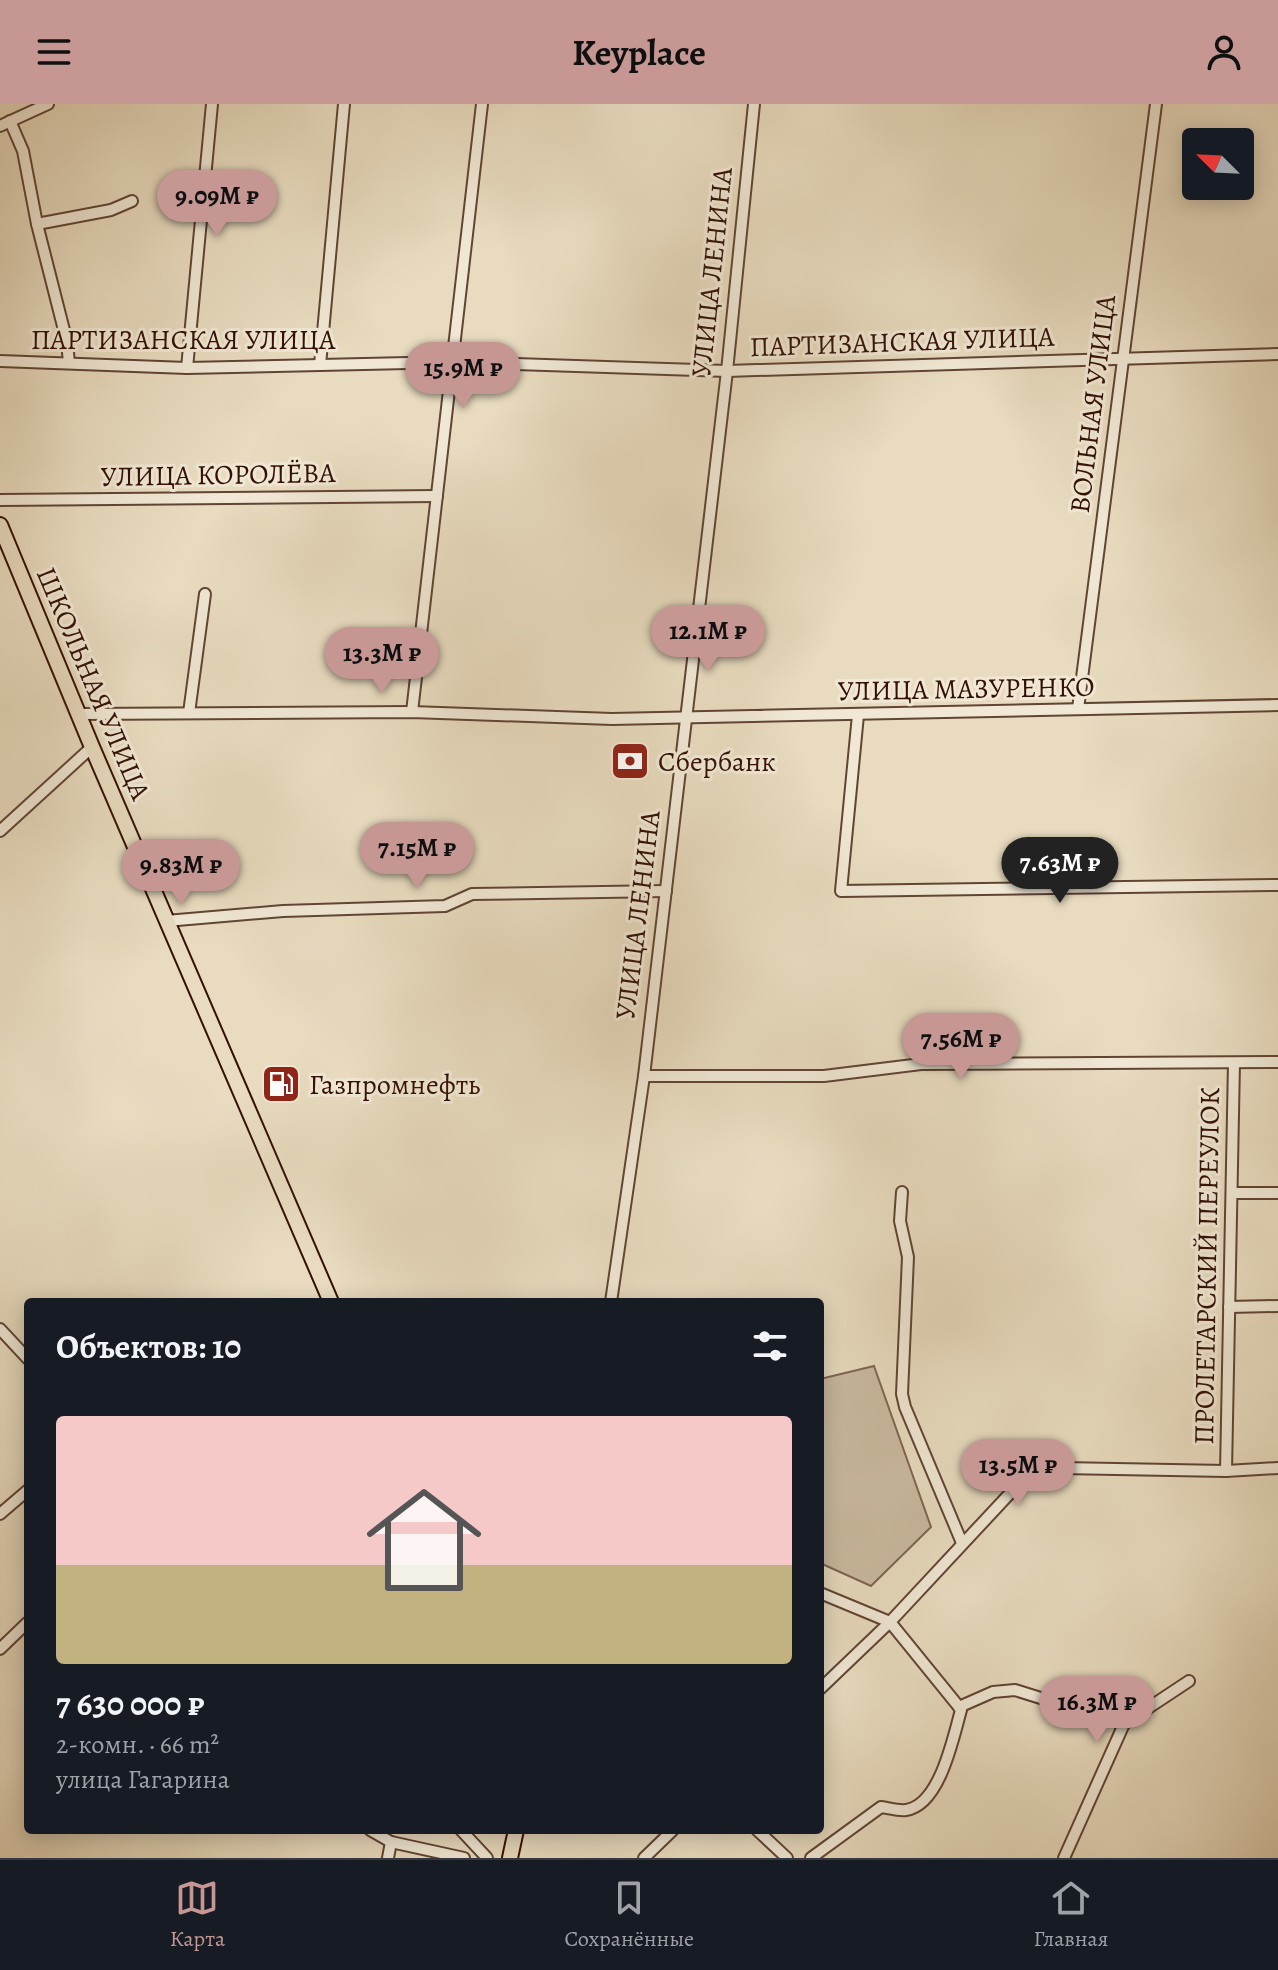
<!DOCTYPE html>
<html lang="ru">
<head>
<meta charset="utf-8">
<style>
  body { margin:0; font-family:Alegreya,serif; background:#242831; color:#f1f3f6; height:100vh; display:flex; flex-direction:column; font-size:30px; white-space:nowrap }
  * { box-sizing:border-box; margin:0 }
  p { font-size:26px; color:#9ea1a6 }
  .icon { flex:none; width:44px; height:44px; fill:none; stroke:currentColor; stroke-width:2; stroke-linecap:round; stroke-linejoin:round }
  .map { position:relative; flex:1; overflow:hidden }
  .panel { position:absolute; left:24px; top:1194px; width:800px; height:536px; display:flex; flex-direction:column; background:#171b24; border-radius:8px; box-shadow:0 4px 20px #0003 }
  .panel>* { flex:none }
  .needle { width:52px; rotate:294deg }
  .fabs { position:absolute; left:1182px; top:24px; display:grid; gap:16px }
  .fabs a { display:grid; place-items:center; width:72px; height:72px; border-radius:8px; background:#171b24; box-shadow:0 4px 20px #0003; font-size:40px }
  .price { position:absolute; translate:-50% -68px; padding:0 18px; border-radius:28px; background:#c59692; color:#111; font-size:26px; line-height:52px; filter:drop-shadow(0 2px 4px #0008) }
  .price::after { content:''; position:absolute; left:50%; top:48px; width:24px; height:18px; margin-left:-12px; background:inherit; clip-path:polygon(0 0,100% 0,50% 100%) }
  .price.selected { background:#222; color:#fff }
  ul { padding:0; list-style:none }
  li { display:grid; align-content:center; gap:16px; height:424px; padding:0 32px }
  li+li { border-top:2px solid #363941 }
  li span { display:grid; place-items:center; height:248px; border-radius:8px; color:#555 }
  li>.icon { margin-inline-start:auto }
  span .icon { width:144px; height:144px; fill:#fffc; stroke-width:1 }
  li b { font-size:34px }
  h2 { display:flex; justify-content:space-between; align-items:center; height:96px; padding:0 32px; font-size:34px }
  header { display:flex; justify-content:space-between; align-items:center; height:104px; padding:0 32px; background:#c59692; color:#111; font-size:36px; font-weight:700 }
  .menu { display:flex; justify-content:space-around; align-items:center; height:112px; border-top:2px solid #363941; background:#171b24; font-size:22px; color:#9ea1a6 }
  .menu a { display:grid; justify-items:center; gap:4px }
  .menu .selected { color:#c59692 }
  .map>svg:first-child { display:block }
</style>
</head>
<body>
<header><svg class="icon" aria-label="menu" viewBox="0 0 24 24"><path d="M4 6h16M4 12h16M4 18h16"/></svg>Keyplace<svg class="icon" aria-label="person" viewBox="0 0 24 24"><circle cx="12" cy="8" r="4"/><path d="M4 21q1-7 8-7t8 7"/></svg></header>
<div class="map">
<svg width="1278" height="1754" viewBox="0 0 1278 1754">
  <rect width="100%" height="100%" fill="#e8dbbf"/>
  <filter id="stains"><feTurbulence type="fractalNoise" baseFrequency=".0025" numOctaves="4"/><feColorMatrix values="0 0 0 0 .2 0 0 0 0 .09 0 0 0 0 .02 0 0 0 .5 -.17"/></filter>
  <radialGradient id="worn" r=".72"><stop offset=".6" stop-color="#630" stop-opacity="0"/><stop offset="1" stop-color="#630" stop-opacity=".3"/></radialGradient>
  <polygon fill="#c9b99f" stroke="#7e6552" stroke-width="2" points="874,1262 931,1423 871,1482 820,1459 820,1275"/>
  <g fill="none" stroke-linecap="round" stroke-linejoin="round">
    <defs>
      <g id="minor">
        <polyline points="10,17 23,47 37,120 67,238 69,259"/>
        <polyline points="0,22 48,0"/>
        <polyline points="37,120 111,106 132,97"/>
        <polyline points="0,257 187,264 452,258 727,267 1278,250"/>
        <polyline points="320,261 344,0"/>
        <polyline points="187,264 212,0"/>
        <polyline points="0,396 437,392"/>
        <polyline points="1078,605 1156,0"/>
        <polyline points="412,608 482,0"/>
        <polyline points="189,609 205,490"/>
        <polyline points="79,610 412,608 612,615 1278,601"/>
        <polyline points="858,611 841,787 1278,781"/>
        <polyline points="0,727 92,643"/>
        <polyline points="166,817 283,807 445,802 472,790 666,787"/>
        <polyline points="644,972 824,972 921,960 1278,958"/>
        <polyline points="902,1088 900,1117 908,1153 902,1290 905,1303 962,1439"/>
        <polyline points="1233,1089 1278,1089"/>
        <polyline points="611,1198 644,972 727,267 754,0"/>
        <polyline points="1229,1203 1278,1202"/>
        <polyline points="0,1225 28,1255"/>
        <polyline points="1226,1367 1234,959"/>
        <polyline points="0,1410 28,1386"/>
        <polyline points="820,1489 890,1518 959,1603 993,1588 1015,1586 1124,1620"/>
        <polyline points="0,1545 28,1518"/>
        <polyline points="820,1585 890,1518 1028,1370 1061,1364 1226,1367 1278,1364"/>
        <polyline points="370,1726 391,1738 464,1754"/>
        <polyline points="461,1726 487,1754"/>
        <polyline points="757,1726 787,1754"/>
        <polyline points="388,1754 391,1738"/>
        <polyline points="644,1754 673,1726"/>
        <path d="M811,1754L881,1703C889,1704 898,1707 906,1706C940,1701 953,1634 961,1606L959,1603"/>
        <polyline points="1064,1754 1124,1620 1189,1577"/>
      </g>
      <g id="major">
        <polyline points="0,421 92,643 331,1198"/>
        <polyline points="510,1754 516,1726"/>
      </g>
    </defs>
    <use href="#minor" stroke="#614434" stroke-width="14"/>
    <use href="#major" stroke="#341105" stroke-width="18"/>
    <use href="#minor" stroke="#f0e8d5" stroke-width="10"/>
    <use href="#major" stroke="#e8dbbf" stroke-width="14"/>
  </g>
  <defs>
    <symbol id="bank-square" viewBox="-11 -11 22 22"><rect x="-9" y="-9" width="18" height="18" rx="4" fill="#8f2418" stroke="#f0e8d5"/><path d="M-6-4H6V4H-6ZM0-2.3a2.3 2.3 0 1 0 0 4.6a2.3 2.3 0 1 0 0-4.6Z" fill="#fff"/></symbol>
    <symbol id="fuel-square" viewBox="-11 -11 22 22"><rect x="-9" y="-9" width="18" height="18" rx="4" fill="#8f2418" stroke="#f0e8d5"/><path d="M-5.5-6h7V0h2V4h1.3V-2.5L3-4.5l.8-.8L6-3V5H2.5V1h-1V6h-7ZM-4.2-4.7v3.2H.2V-4.7Z" fill="#fff"/></symbol>
  </defs>
  <g fill-rule="evenodd">
    <use href="#bank-square" x="608" y="635" width="44" height="44"/>
    <use href="#fuel-square" x="259" y="958" width="44" height="44"/>
  </g>
  <g text-anchor="middle" stroke-width="6" stroke-linejoin="round" paint-order="stroke">
    <g font-size="28" fill="#341105" stroke="#f0e8d5">
      <text transform="translate(711 168) rotate(-84)" y="10">УЛИЦА ЛЕНИНА</text>
      <text x="183" y="245">ПАРТИЗАНСКАЯ УЛИЦА</text>
      <text transform="translate(902 237) rotate(-2)" y="10">ПАРТИЗАНСКАЯ УЛИЦА</text>
      <text transform="translate(1092 300) rotate(-83)" y="10">ВОЛЬНАЯ УЛИЦА</text>
      <text transform="translate(218 370) rotate(-1)" y="10">УЛИЦА КОРОЛЁВА</text>
      <text transform="translate(94 579) rotate(67)" y="10">ШКОЛЬНАЯ УЛИЦА</text>
      <text transform="translate(966 584) rotate(-1)" y="10">УЛИЦА МАЗУРЕНКО</text>
      <text transform="translate(637 811) rotate(-83)" y="10">УЛИЦА ЛЕНИНА</text>
      <text transform="translate(1206 1162) rotate(-89)" y="10">ПРОЛЕТАРСКИЙ ПЕРЕУЛОК</text>
    </g>
    <g font-size="28" fill="#341105" stroke="#f0e8d5" text-anchor="start">
      <text x="658" y="667">Сбербанк</text>
      <text x="309" y="990">Газпромнефть</text>
    </g>
  </g>
  <rect width="100%" height="100%" filter="url(#stains)"/>
  <rect width="100%" height="100%" fill="url(#worn)"/>
</svg>
<div class="fabs">
<a><svg class="needle" viewBox="-14 -14 28 28"><path d="M0-13l5 13h-10z" fill="#e53935"/><path d="M0 13l5-13h-10z" fill="#9ea1a6"/></svg></a>
</div>
<b class="price" style="left:217px;top:134px">9.09M ₽</b>
<b class="price" style="left:463px;top:306px">15.9M ₽</b>
<b class="price" style="left:708px;top:569px">12.1M ₽</b>
<b class="price" style="left:382px;top:591px">13.3M ₽</b>
<b class="price" style="left:417px;top:786px">7.15M ₽</b>
<b class="price selected" style="left:1060px;top:801px">7.63M ₽</b>
<b class="price" style="left:181px;top:803px">9.83M ₽</b>
<b class="price" style="left:961px;top:977px">7.56M ₽</b>
<b class="price" style="left:1018px;top:1403px">13.5M ₽</b>
<b class="price" style="left:1097px;top:1640px">16.3M ₽</b>
<section class="panel">
<h2>Объектов: 10<svg class="icon" aria-label="filters" viewBox="0 0 24 24"><path d="M4 7h16M4 17h16"/><circle cx="9" cy="7" r="2"/><circle cx="15" cy="17" r="2"/></svg></h2>
<ul>
<li><span style="background:linear-gradient(#f6c9c9 60%,#c2b280 0)"><svg class="icon" aria-label="home" viewBox="0 0 24 24"><path d="M3 11l9-7 9 7M6 9v11h12V9"/></svg></span><div><b>7 630 000 ₽</b><p>2-комн. · 66 m²</p><p>улица Гагарина</p></div></li>
</ul>
</section>
</div>
<nav class="menu">
<a class="selected"><svg class="icon" aria-label="map" viewBox="0 0 24 24"><path d="M3 6l6-2 6 2 6-2v14l-6 2-6-2-6 2zM9 4v14M15 6v14"/></svg>Карта</a>
<a><svg class="icon" aria-label="saved" viewBox="0 0 24 24"><path d="M7 4h10v16l-5-4-5 4z"/></svg>Сохранённые</a>
<a><svg class="icon" aria-label="home" viewBox="0 0 24 24"><path d="M3 11l9-7 9 7M6 9v11h12V9"/></svg>Главная</a>
</nav>
</body>
</html>
